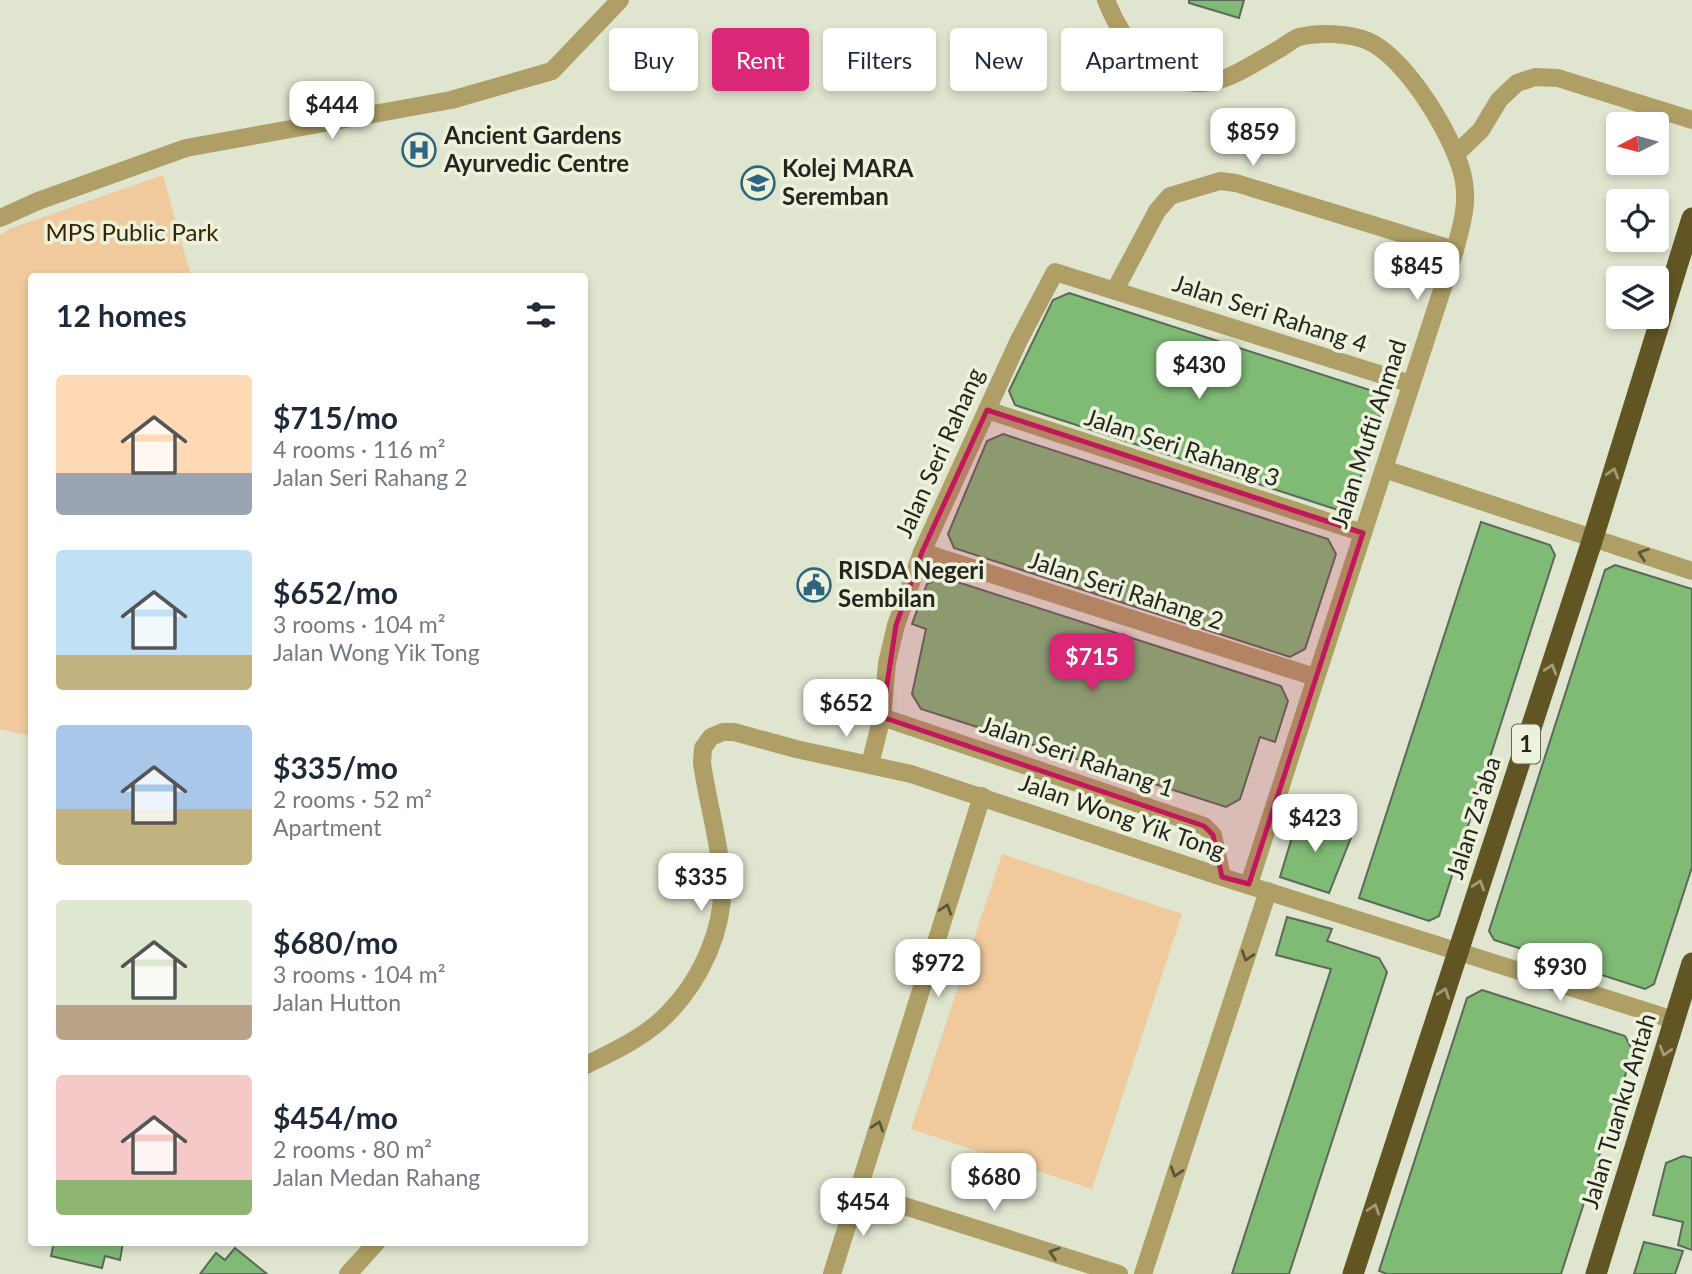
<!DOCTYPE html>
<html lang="en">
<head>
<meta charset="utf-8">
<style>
  body { margin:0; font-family:Lato,sans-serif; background:#f2f2f3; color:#1f2937; height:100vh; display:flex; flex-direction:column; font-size:26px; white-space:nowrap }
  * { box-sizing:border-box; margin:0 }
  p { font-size:23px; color:#747a83 }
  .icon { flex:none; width:38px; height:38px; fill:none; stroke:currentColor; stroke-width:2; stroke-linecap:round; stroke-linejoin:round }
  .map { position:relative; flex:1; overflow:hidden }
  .side { position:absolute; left:28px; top:273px; width:560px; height:973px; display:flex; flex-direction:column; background:#fff; border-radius:7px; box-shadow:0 4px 10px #0003 }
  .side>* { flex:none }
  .banner { position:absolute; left:609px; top:28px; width:665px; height:63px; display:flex; gap:14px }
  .needle { width:46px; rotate:264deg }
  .fabs { position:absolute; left:1606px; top:112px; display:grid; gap:14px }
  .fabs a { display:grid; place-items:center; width:63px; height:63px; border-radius:7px; background:#fff; box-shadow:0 4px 10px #0003; font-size:35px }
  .price { position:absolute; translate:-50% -60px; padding:0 16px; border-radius:14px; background:#fff; color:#222; font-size:23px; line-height:46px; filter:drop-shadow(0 2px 4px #0008) }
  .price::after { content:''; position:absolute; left:50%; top:42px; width:21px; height:16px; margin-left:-10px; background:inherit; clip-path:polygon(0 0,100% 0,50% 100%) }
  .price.on { background:#db2777; color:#fff }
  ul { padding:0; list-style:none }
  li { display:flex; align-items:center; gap:21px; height:175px; padding:0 28px }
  li span { display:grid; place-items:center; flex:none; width:196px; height:140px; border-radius:7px; color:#555 }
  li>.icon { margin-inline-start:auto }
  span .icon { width:84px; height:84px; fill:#fffc; stroke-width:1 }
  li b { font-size:30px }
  h2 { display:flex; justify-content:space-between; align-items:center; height:84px; padding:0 28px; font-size:30px }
  .tag { padding:0 24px; border-radius:7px; background:#fff; box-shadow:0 4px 10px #0003; font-size:24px; line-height:63px }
  .tag.on { background:#db2777; color:#fff }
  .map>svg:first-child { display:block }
</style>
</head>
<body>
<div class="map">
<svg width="1692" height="1274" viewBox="0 0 1692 1274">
  <rect width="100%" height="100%" fill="#e0e5cf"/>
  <g fill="#f0ca9c">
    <polygon points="163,175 191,276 32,276 31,736 0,729 0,235 9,229"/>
    <polygon points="1002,854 1182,914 1092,1189 911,1129"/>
  </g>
  <g fill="#80bb76" stroke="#5c695a" stroke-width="2">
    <polygon points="1189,0 1244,0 1239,18 1189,3"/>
    <polygon points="1069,293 1376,392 1383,406 1353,502 1338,510 1015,405 1009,391 1053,300"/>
    <polygon points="1003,434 1328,539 1336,554 1305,649 1290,657 954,548 948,534 987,441"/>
    <polygon points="1481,522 1550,545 1555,555 1439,916 1429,921 1359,898"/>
    <polygon points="1615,565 1692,589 1692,867 1654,984 1645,989 1494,940 1489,931 1605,570"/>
    <polygon points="942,577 1281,686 1288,701 1275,742 1260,737 1240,799 1226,807 921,709 912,694 926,629 912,624 927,584"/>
    <polygon points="1299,814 1352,835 1329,893 1280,877"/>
    <polygon points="1287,917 1332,929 1327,941 1379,958 1387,972 1289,1274 1232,1274 1331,969 1276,955"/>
    <polygon points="1482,990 1625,1036 1633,1051 1561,1274 1387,1274 1379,1271 1467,998"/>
    <polygon points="1683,1156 1692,1158 1692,1250 1678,1245 1683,1222 1653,1215 1666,1163"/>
    <polygon points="54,1242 123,1242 120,1260 105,1256 102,1268 51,1256"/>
    <polygon points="1644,1242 1683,1251 1675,1274 1634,1274"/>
    <polygon points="235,1248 267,1274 200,1274 216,1253 225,1260"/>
  </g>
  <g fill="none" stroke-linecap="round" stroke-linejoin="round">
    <g stroke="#af9f66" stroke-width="18">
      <path d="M1106,0C1121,38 1149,79 1194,83C1225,86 1255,62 1281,48C1287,44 1293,39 1299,37C1319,32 1349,33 1368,41C1406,57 1458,142 1464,182C1468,206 1461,227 1455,250L1249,884"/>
      <polyline points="1457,153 1481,130 1499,100 1517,83 1535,77 1558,78 1692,120"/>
      <polyline points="0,218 38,201 186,148 451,100 552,71 620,0"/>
      <polyline points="1115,290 1157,211 1170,196 1220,181 1236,183 1455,250"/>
      <polyline points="987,410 1363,533"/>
      <polyline points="1384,469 1692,571"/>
      <polyline points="922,552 1315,677"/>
      <polyline points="882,717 1204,826 1213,835 1222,877"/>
      <polyline points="870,764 882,717 887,663 896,625 922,552 1019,340 1055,272 1411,384"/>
      <path d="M584,1066C610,1053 637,1041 659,1022C700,985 729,925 721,868C717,833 707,798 702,763L703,748L711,737L723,732H734L796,749L911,774L1222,877L1674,1020"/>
      <polyline points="857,1191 1119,1274"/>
      <polyline points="348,1274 377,1242"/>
      <polyline points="832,1274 982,796"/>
      <polyline points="1143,1274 1268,891"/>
    </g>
    <g stroke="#615524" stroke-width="21">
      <polyline points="1353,1274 1593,538 1692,218"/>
      <polyline points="1596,1274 1692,963"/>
    </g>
  </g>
  <defs><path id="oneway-chevron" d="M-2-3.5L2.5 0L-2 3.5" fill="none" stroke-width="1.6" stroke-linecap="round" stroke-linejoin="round" transform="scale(1.75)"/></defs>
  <g stroke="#a09c77">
    <use href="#oneway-chevron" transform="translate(1613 473) rotate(-73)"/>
    <use href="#oneway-chevron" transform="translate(1551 669) rotate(-72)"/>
    <use href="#oneway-chevron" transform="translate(1479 885) rotate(-72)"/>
    <use href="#oneway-chevron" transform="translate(1444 993) rotate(-72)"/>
    <use href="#oneway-chevron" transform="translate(1665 1051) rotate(107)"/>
    <use href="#oneway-chevron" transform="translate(1374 1209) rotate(-72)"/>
  </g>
  <g stroke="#5c563b">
    <use href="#oneway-chevron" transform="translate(1643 554) rotate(-162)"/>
    <use href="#oneway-chevron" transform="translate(946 909) rotate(-72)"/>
    <use href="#oneway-chevron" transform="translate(1247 956) rotate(108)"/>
    <use href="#oneway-chevron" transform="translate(878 1126) rotate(-72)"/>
    <use href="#oneway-chevron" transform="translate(1176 1172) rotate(108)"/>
    <use href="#oneway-chevron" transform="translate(1054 1253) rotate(-162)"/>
  </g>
  <path fill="#c2185b" fill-opacity="0.2" stroke="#c2185b" stroke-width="5" stroke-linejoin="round" d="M987,410L1363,533L1249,884L1222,877L1213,835L1204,826L882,717L896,625L922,552Z"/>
  <defs>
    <symbol id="hospital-ring" viewBox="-11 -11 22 22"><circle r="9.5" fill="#edf2dc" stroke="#306581" stroke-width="1.5"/><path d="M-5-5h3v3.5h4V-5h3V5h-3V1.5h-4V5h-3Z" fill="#306581"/></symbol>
    <symbol id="university-ring" viewBox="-11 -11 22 22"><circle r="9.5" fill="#edf2dc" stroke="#306581" stroke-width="1.5"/><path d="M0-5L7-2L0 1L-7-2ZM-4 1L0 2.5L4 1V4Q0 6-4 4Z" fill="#306581"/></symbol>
    <symbol id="civic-ring" viewBox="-11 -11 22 22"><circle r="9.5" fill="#edf2dc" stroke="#306581" stroke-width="1.5"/><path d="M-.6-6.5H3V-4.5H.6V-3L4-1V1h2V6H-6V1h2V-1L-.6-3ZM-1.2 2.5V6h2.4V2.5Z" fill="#306581"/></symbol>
  </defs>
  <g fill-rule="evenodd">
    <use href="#hospital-ring" x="400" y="131" width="38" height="38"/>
    <use href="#university-ring" x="739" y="164" width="38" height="38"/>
    <use href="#civic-ring" x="795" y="566" width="38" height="38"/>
  </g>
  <g text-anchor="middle" stroke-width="7" stroke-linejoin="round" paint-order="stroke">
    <rect fill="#edf2dc" stroke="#606357" stroke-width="2" x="1512" y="724.5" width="28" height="39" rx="5"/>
    <g font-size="23" font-weight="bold" fill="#24261e">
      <text x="1526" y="752">1</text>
    </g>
    <g font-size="24" font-weight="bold" fill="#24261e" stroke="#edf2dc" text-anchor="start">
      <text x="444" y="144">Ancient Gardens<tspan x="444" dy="28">Ayurvedic Centre</tspan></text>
      <text x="782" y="177">Kolej MARA<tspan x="782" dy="28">Seremban</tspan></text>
      <text x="838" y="579">RISDA Negeri<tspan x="838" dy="28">Sembilan</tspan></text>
    </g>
    <g font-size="24" fill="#3a2302" stroke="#edf2dc">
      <text x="132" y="241">MPS Public Park</text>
    </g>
    <g font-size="24" fill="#24261e" stroke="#edf2dc">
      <text transform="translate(1270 314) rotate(18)" y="8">Jalan Seri Rahang 4</text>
      <text transform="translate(1369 434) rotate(-72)" y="8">Jalan Mufti Ahmad</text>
      <text transform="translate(1182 448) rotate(18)" y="8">Jalan Seri Rahang 3</text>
      <text transform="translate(940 453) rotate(-66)" y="8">Jalan Seri Rahang</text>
      <text transform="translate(1126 591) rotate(18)" y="8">Jalan Seri Rahang 2</text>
      <text transform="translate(1077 757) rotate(19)" y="8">Jalan Seri Rahang 1</text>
      <text transform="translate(1122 817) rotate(19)" y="8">Jalan Wong Yik Tong</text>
      <text transform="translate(1474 818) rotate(-72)" y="8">Jalan Za'aba</text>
      <text transform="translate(1619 1111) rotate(-73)" y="8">Jalan Tuanku Antah</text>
    </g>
  </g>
</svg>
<div class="fabs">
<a><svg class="needle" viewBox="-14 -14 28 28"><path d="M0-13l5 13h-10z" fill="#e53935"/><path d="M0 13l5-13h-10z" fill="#747a83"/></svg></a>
<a><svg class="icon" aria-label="locate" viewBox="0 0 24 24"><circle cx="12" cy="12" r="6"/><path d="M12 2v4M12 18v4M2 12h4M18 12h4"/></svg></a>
<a><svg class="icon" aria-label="layers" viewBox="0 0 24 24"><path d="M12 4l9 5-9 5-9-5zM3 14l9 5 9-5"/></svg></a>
</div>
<b class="price" style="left:332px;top:141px">$444</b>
<b class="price" style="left:1253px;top:168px">$859</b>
<b class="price" style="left:1417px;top:302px">$845</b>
<b class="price" style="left:1199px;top:401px">$430</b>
<b class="price on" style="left:1092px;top:693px">$715</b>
<b class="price" style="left:846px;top:739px">$652</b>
<b class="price" style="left:1315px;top:854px">$423</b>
<b class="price" style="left:701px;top:913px">$335</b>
<b class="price" style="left:938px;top:999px">$972</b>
<b class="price" style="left:1560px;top:1003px">$930</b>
<b class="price" style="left:994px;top:1213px">$680</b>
<b class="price" style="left:863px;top:1238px">$454</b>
<div class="banner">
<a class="tag">Buy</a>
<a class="tag on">Rent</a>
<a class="tag">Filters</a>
<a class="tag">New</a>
<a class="tag">Apartment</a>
</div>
<section class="side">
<h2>12 homes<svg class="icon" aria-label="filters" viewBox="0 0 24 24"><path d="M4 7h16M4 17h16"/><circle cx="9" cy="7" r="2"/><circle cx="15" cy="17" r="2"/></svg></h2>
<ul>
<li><span style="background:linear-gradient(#ffd9b3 70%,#9aa5b1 0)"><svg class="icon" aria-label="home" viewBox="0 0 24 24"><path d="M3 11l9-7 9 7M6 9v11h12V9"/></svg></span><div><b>$715/mo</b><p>4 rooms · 116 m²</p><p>Jalan Seri Rahang 2</p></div></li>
<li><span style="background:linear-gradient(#bfe0f5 75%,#c2b280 0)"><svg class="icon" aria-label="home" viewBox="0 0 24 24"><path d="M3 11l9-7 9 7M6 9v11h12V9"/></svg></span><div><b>$652/mo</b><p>3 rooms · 104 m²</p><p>Jalan Wong Yik Tong</p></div></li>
<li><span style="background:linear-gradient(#a9c7e8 60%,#c2b280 0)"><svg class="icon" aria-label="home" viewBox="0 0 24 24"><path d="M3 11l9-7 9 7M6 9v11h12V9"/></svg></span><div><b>$335/mo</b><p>2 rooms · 52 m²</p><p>Apartment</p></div></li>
<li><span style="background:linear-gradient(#dfe7d0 75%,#b9a48a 0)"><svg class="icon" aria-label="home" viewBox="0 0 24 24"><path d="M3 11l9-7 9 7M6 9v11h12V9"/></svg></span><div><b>$680/mo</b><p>3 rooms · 104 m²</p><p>Jalan Hutton</p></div></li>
<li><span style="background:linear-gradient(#f6c9c9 75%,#8fb573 0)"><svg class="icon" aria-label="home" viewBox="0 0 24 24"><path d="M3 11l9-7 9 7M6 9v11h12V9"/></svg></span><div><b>$454/mo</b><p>2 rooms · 80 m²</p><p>Jalan Medan Rahang</p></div></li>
</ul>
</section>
</div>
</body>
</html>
